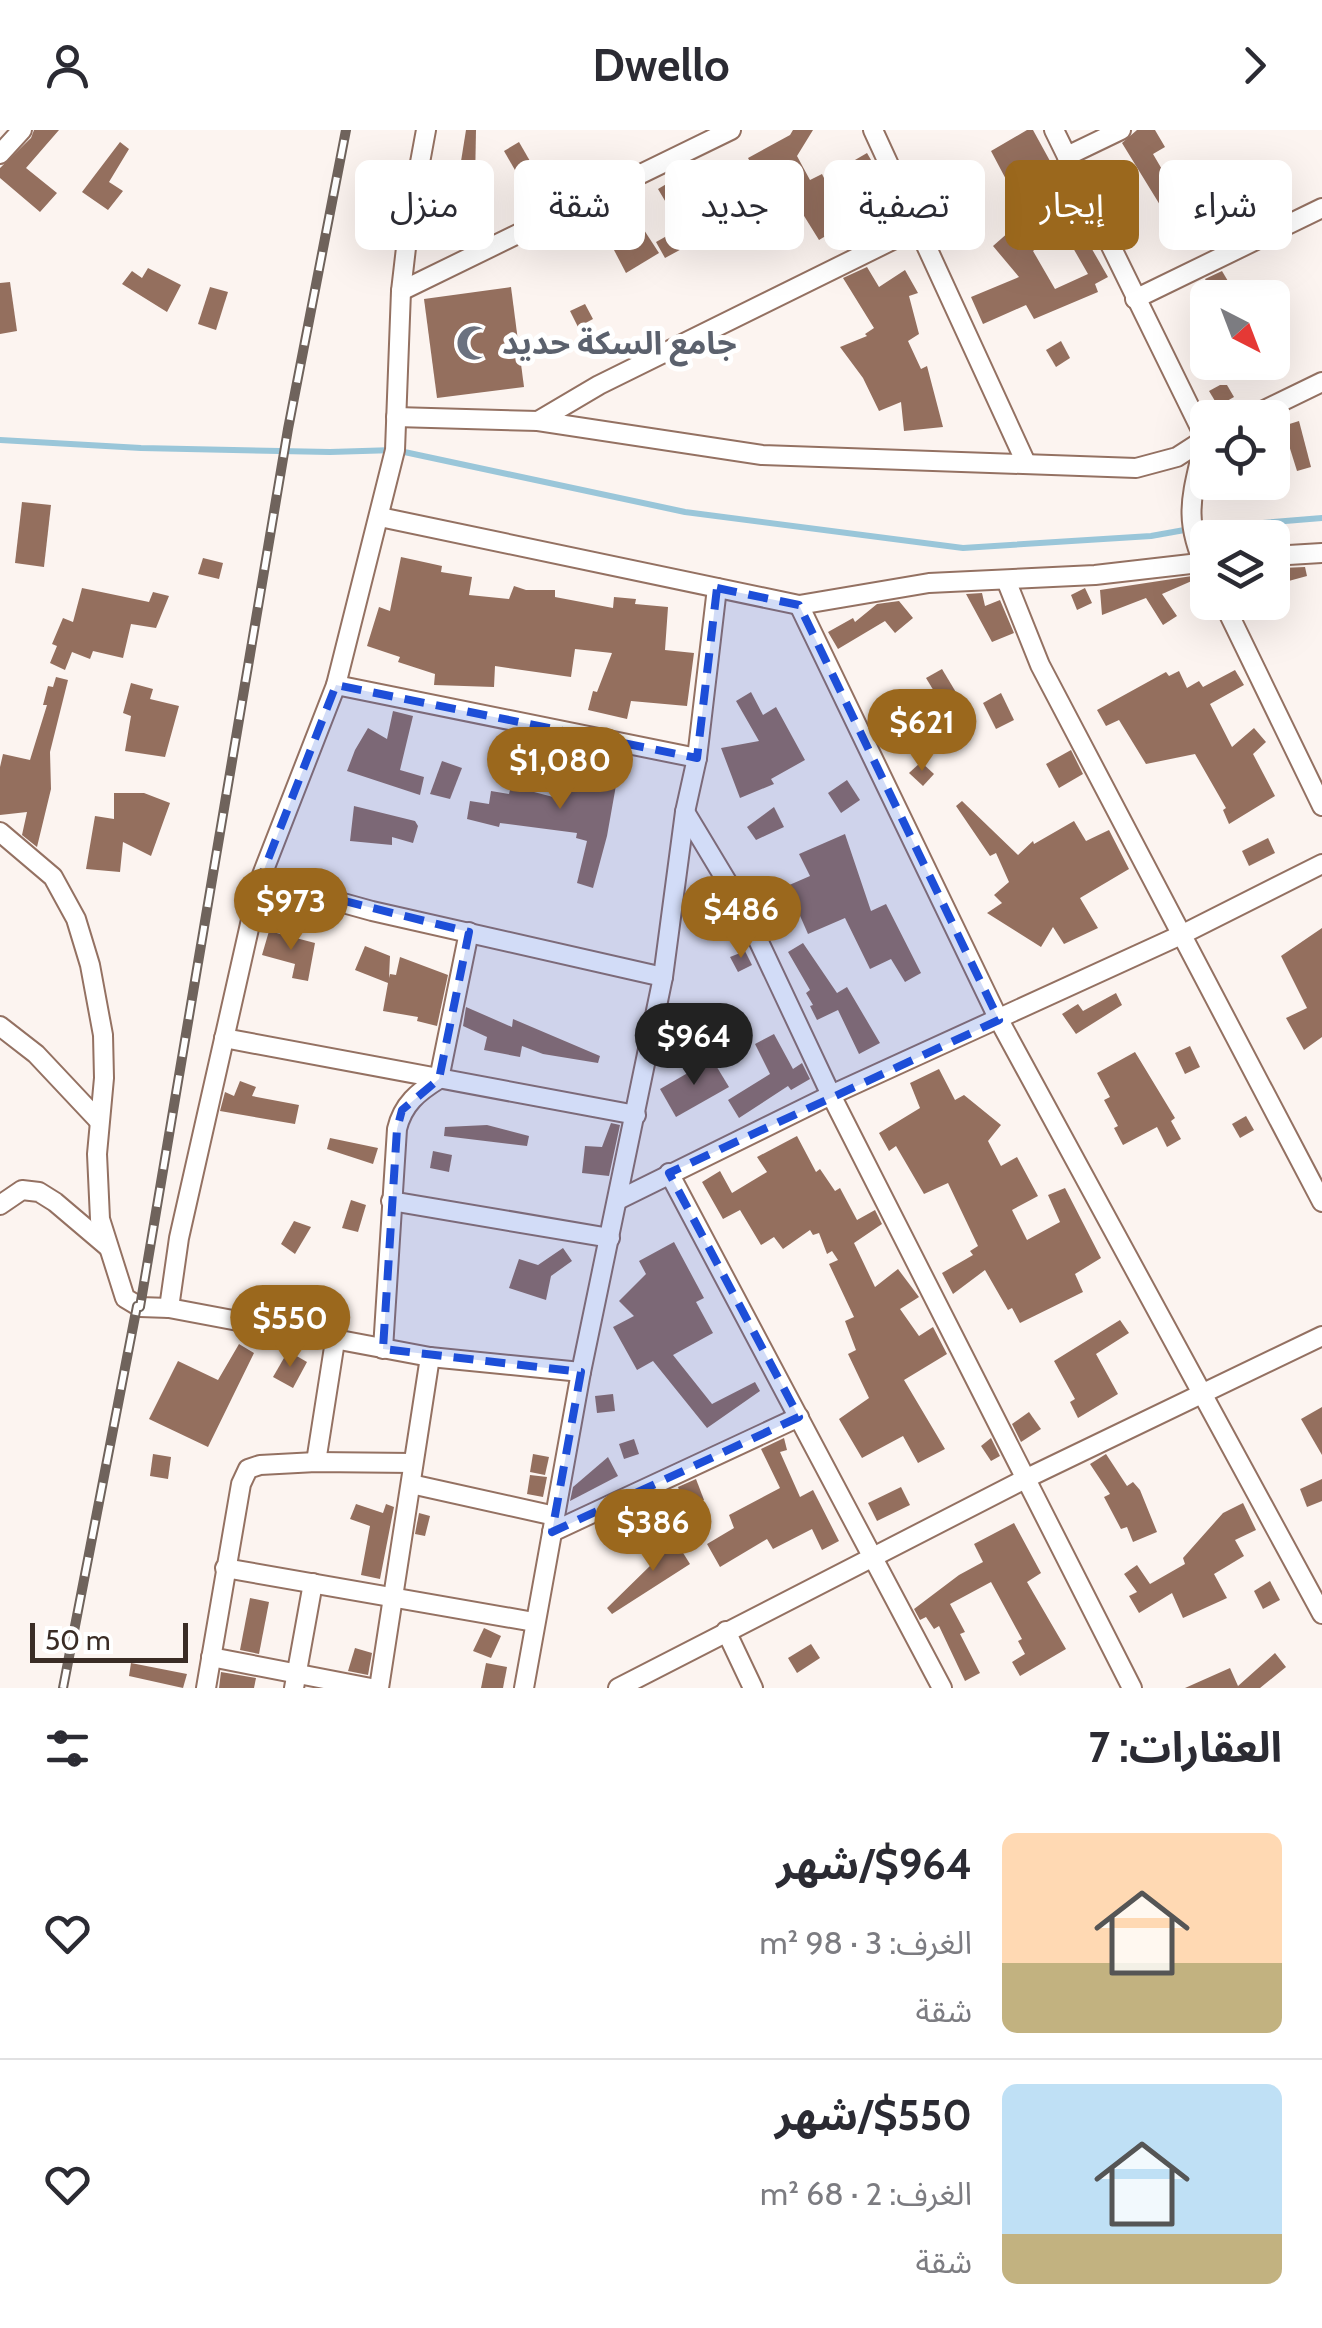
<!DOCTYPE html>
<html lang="ar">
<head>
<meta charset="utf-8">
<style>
  body { margin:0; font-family:Cabin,"Noto Sans Arabic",sans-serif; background:#f7f7f7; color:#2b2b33; direction:rtl; height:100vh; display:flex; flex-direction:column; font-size:38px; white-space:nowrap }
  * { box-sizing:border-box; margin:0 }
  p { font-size:32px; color:#7c7c81 }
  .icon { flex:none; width:55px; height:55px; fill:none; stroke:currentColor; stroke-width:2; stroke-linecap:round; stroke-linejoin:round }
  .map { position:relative; height:1558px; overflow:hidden; direction:ltr }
  .sheet { display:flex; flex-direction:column; background:#fff; flex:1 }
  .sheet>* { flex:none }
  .banner { position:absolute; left:30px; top:30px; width:1262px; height:90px; direction:rtl; display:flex; gap:20px }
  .needle { width:65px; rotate:138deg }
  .tools { position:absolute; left:1190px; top:150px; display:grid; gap:20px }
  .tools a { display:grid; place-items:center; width:100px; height:100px; border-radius:15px; background:#fff; box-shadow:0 10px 40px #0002; font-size:50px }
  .scale { position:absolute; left:30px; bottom:25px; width:158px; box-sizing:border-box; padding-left:10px; border:5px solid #3a2c25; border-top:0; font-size:28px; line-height:35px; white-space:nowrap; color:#3a2c25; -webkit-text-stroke:8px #fff; paint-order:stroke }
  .price { position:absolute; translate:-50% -85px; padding:0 22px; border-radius:35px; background:#9b681d; color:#fff; font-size:32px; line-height:65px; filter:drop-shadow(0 2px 5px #0008) }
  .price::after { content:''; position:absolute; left:50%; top:60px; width:30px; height:22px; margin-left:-15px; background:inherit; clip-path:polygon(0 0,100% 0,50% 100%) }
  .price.selected { background:#222; color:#fff }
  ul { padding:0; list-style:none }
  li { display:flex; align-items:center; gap:30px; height:250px; padding:0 40px }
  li+li { border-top:2px solid #e1e1e2 }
  li span { display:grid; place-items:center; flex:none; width:280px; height:200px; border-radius:15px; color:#555 }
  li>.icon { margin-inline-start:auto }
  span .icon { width:120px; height:120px; fill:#fffc; stroke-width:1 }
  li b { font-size:42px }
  h2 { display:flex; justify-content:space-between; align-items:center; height:120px; padding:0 40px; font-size:42px }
  .tag { padding:0 35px; border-radius:15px; background:#fff; box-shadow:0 10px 40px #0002; font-size:35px; line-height:90px }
  .tag.selected { background:#9b681d; color:#fff }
  header { display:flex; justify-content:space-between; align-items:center; height:130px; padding:0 40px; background:#fff; font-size:45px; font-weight:700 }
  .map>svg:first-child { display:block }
</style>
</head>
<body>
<header><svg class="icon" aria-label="forward" viewBox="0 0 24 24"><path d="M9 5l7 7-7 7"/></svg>Dwello<svg class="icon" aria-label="person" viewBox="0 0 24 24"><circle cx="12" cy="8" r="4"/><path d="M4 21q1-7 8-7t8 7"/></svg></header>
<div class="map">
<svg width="1322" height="1558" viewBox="0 0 1322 1558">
  <rect width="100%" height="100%" fill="#fcf4f0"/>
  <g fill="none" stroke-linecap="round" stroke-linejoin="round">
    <polyline stroke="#9ac6d9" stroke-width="6" points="0,310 141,318 330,322 395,320 685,382 963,418 1151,406 1190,399 1322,388"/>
  </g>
  <g fill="#946f5e" fill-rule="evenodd">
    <polygon points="34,0 59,0 26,38 57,63 40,82 0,48 0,38 31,8"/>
    <polygon points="466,0 476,0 475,53 458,50"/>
    <polygon points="793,0 813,0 797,26 810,50 822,44 824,48 867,23 878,42 865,50 884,88 843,106 839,98 819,110 796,73 756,97 746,84 665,128 656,112 681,98 658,59 693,38 701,52 693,57 709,86 762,54 748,28 790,5"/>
    <path d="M1027,0H1033L1050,31L1043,34L1075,74L1072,76L1084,99L1081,100L1108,147L1095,154L1098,162L1034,189L1026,175L983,194L971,167L1019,147L993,116L1026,87L991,21ZM1061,97L1088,144L1055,159L1033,121Z"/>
    <polygon points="1137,0 1155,0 1165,17 1153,24 1177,65 1160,75 1122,13"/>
    <polygon points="120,12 129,19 109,52 123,61 108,80 82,62"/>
    <polygon points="519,12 534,38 519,47 504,21"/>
    <polygon points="631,80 659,123 626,143 603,99"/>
    <polygon points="593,87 599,106 574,114 568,95"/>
    <polygon points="867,137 879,157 905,140 918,163 909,166 919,204 908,211 921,239 927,236 943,297 904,301 901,272 879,281 863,248 840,217 867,206 865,204 874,198 843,148"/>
    <polygon points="148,138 181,155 167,182 122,154 132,141 142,148"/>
    <polygon points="1222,141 1238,168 1216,168 1205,149"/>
    <polygon points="10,152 17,201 0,204 0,153"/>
    <polygon points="210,157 228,162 216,200 198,194"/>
    <polygon points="511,157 524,257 437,268 424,169"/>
    <polygon points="585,174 593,189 578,197 570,181"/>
    <polygon points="1061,211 1070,228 1056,237 1046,220"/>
    <polygon points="1220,255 1227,255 1234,267 1218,276 1209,261"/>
    <polygon points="1299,291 1311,337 1297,341 1283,296"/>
    <polygon points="22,372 51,375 44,437 15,433"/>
    <polygon points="401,427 442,436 441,442 472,447 469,465 509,469 514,456 526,460 555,460 555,467 613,478 614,467 636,469 635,474 668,477 665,520 694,523 687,576 631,571 627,589 588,580 593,561 597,562 612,523 575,519 571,547 495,536 494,557 434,555 435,544 398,532 400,527 367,516 379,477 390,481"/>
    <polygon points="203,428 223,433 219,449 198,444"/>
    <polygon points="1305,437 1307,446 1285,452 1282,438"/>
    <polygon points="1192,446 1194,450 1162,464 1177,486 1163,495 1146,468 1102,485 1100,460"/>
    <polygon points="82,458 149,472 153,462 169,466 156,498 131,494 123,528 93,521 90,529 72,522 65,540 50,533 57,516 52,514 63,488 73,492"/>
    <polygon points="1085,458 1092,473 1077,480 1071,465"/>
    <polygon points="982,463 985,476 1000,470 1014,503 992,512 966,464"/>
    <polygon points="899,471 913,488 895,503 885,491 838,519 828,502 853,488 855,492 877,474"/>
    <polygon points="942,539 975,594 960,604 926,548"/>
    <polygon points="1235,540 1244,555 1210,574 1232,617 1254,598 1266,612 1253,624 1275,666 1229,694 1223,680 1226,678 1195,624 1146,634 1119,590 1106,596 1097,580 1166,542 1169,546 1179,541 1187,558 1199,551 1203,557"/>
    <polygon points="56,547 68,550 50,622 51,659 37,717 22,705 27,682 0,685 0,637 3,624 30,630 47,575 43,575 48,556 53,557"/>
    <polygon points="131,553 153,559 150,569 179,576 165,627 125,621 131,586 123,583"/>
    <polygon points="751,562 763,585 776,577 805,630 771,649 774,654 740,668 721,618 759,611 736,571"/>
    <polygon points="1001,563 1014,590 996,599 983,573"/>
    <polygon points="393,581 413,586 400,640 424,647 420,665 347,641 355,620 368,598 387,609"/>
    <polygon points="1071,620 1083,644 1059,658 1046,634"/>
    <polygon points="442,631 462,638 450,669 430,664"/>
    <polygon points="921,632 934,644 923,656 909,643"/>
    <polygon points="563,635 618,644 607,706 593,758 577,753 587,711 576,708 577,703 500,693 499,697 467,689 470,671 489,674 491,661 509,664 511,656 557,668"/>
    <polygon points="847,650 860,670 841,683 828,663"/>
    <polygon points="114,663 144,663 170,673 151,726 123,712 120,742 86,739 95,686 114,689"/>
    <polygon points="962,671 1018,725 1033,711 1034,714 1074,691 1086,711 1109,700 1129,739 1080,768 1098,798 1064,814 1053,797 1041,817 987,783 1002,773 994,765 1009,752 996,723 990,726 956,676"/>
    <polygon points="354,676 415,691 418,696 413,713 392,707 392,715 350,711"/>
    <polygon points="774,677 784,697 756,710 747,697"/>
    <polygon points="845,704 871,781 886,774 921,843 905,852 891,829 870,839 845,788 808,804 787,756 810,746 799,724"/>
    <polygon points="1268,708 1275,723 1249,736 1242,721"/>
    <polygon points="1322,798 1322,907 1304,920 1286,888 1307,878 1281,826"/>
    <polygon points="269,801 315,813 308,851 292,848 295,834 262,825"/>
    <polygon points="803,813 837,863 847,857 880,913 859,924 838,880 817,890 810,876 813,875 806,863 810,860 788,822"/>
    <polygon points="365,816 390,826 389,848 390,844 396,845 400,827 448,845 437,896 417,891 418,887 383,881 388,853 355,840"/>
    <polygon points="745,821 752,835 738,842 730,827"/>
    <polygon points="1116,863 1122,875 1076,904 1062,884 1078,874 1083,881"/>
    <polygon points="466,877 512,897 513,889 600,926 598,933 543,924 522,916 520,927 484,920 487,907 463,896"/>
    <polygon points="774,904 793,939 802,933 810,949 791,960 788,956 739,988 728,970 770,944 755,914"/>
    <polygon points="1190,916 1200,937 1185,944 1175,923"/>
    <polygon points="1135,922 1175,988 1171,991 1181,1009 1167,1017 1157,997 1123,1015 1114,998 1118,996 1104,970 1110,967 1097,943"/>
    <polygon points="712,929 729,957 676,987 660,959"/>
    <polygon points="939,939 955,970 964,965 1001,995 988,1011 1001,1036 1017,1027 1038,1066 1012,1080 1027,1110 1060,1092 1048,1065 1065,1058 1101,1128 1075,1144 1083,1162 1020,1193 1012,1178 1008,1180 985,1140 953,1164 942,1143 973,1125 970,1121 978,1116 948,1053 924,1064 896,1016 889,1021 879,1003 920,978 910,953"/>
    <polygon points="240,951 256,957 252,966 299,975 295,994 220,981 225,962 234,966"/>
    <polygon points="1246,986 1254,1000 1240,1008 1232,994"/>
    <polygon points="611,993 620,995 609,1046 582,1043 585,1016 602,1017"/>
    <polygon points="487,995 529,1006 527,1016 444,1006 445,997"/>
    <polygon points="797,1006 816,1042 820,1039 835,1061 840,1058 857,1090 875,1080 882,1094 854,1113 875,1157 898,1139 919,1167 900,1179 919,1206 933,1197 947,1224 904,1250 945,1319 918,1333 903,1306 862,1328 839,1289 869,1268 848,1224 856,1220 845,1191 854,1187 829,1134 838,1130 832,1121 827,1124 819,1103 813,1105 810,1100 783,1119 774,1107 761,1115 740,1080 723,1089 702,1052 720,1041 732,1063 767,1042 757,1027"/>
    <polygon points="330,1008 378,1018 373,1034 327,1019"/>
    <polygon points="433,1021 452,1025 449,1042 430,1038"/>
    <polygon points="351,1070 366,1075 358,1102 342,1098"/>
    <polygon points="294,1091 311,1097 295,1124 281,1114"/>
    <polygon points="674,1112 704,1168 696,1172 713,1203 673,1225 712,1274 755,1252 760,1261 707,1298 653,1231 637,1240 613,1197 634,1186 619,1171 646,1144 639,1131"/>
    <polygon points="563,1118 572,1131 551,1146 546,1170 509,1158 519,1129 538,1135"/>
    <polygon points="1120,1190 1129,1203 1096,1224 1118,1264 1078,1288 1070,1272 1075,1269 1054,1231"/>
    <polygon points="239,1214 254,1223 208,1317 149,1289 178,1231 218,1250"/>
    <polygon points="288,1221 307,1232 293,1258 273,1247"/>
    <polygon points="613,1264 615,1281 597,1283 595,1266"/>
    <polygon points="1322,1277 1322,1325 1301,1289"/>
    <polygon points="1029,1282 1041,1299 1021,1312 1012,1294"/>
    <polygon points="784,1308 787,1320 780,1322 800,1367 813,1360 839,1411 822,1420 812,1399 773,1419 767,1409 720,1437 707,1414 734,1398 729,1385 780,1358 761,1319"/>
    <polygon points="991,1308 1000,1326 991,1331 981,1316"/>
    <polygon points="634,1309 639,1324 624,1329 619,1314"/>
    <polygon points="153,1324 171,1327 168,1349 150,1346"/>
    <polygon points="533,1324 549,1327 545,1345 530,1342"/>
    <polygon points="1106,1324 1127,1356 1133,1352 1140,1360 1157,1402 1133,1412 1127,1397 1121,1399 1104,1367 1110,1364 1090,1334"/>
    <polygon points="608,1327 618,1346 570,1371 573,1357"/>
    <polygon points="530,1345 547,1347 543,1367 527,1364"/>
    <polygon points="696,1349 704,1370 685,1377 678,1357"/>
    <polygon points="1322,1349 1322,1371 1307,1377 1300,1359"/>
    <polygon points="901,1357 910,1375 877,1391 868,1373"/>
    <polygon points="1243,1373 1256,1400 1235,1410 1244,1426 1214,1444 1227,1468 1183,1488 1172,1463 1139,1483 1129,1466 1137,1462 1124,1444 1137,1435 1150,1454 1185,1434 1183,1428 1223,1383"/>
    <polygon points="356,1374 383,1383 386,1374 394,1377 380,1449 361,1445 370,1396 350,1389"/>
    <polygon points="419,1383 430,1386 425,1406 415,1404"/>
    <polygon points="1014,1393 1041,1443 1027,1452 1066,1519 1020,1546 1012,1532 1025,1524 1018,1511 1022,1509 991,1452 950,1474 965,1502 960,1504 980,1543 965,1551 939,1496 934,1499 926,1487 920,1490 914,1479 959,1445 983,1432 974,1414"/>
    <polygon points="675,1410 690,1434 612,1484 607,1478 653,1433 649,1426"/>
    <polygon points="1270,1451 1280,1470 1263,1479 1254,1461"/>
    <polygon points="250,1468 269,1472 259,1524 240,1520"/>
    <polygon points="484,1498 501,1506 491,1528 473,1521"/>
    <polygon points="811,1514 820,1528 797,1543 788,1528"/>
    <polygon points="355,1518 372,1523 368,1545 348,1541"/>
    <polygon points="1275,1523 1286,1537 1260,1558 1185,1558 1230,1538 1238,1556"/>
    <polygon points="131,1533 187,1544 183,1558 129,1546"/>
    <polygon points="486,1533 507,1537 503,1558 481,1558"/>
    <polygon points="221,1542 256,1548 254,1558 219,1558"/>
  </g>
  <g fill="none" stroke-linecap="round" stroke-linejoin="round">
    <defs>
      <g id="street">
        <polyline points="873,0 1026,333"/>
        <path d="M1054,0L1205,308C1193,364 1181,386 1207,441"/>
        <polyline points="0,24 22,0"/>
        <polyline points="1067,26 1121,0"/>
        <polyline points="401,161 731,0"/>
        <polyline points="1135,169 1322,78"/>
        <polyline points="396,287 538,291 762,325 1136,338 1177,327 1208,307"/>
        <polyline points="1248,288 1322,252"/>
        <polyline points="538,291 599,255 919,97"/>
        <polyline points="380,387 799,475 929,453 1095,445 1208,432"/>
        <polyline points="1272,426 1322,423"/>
        <polyline points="1006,450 1040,535 1322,1072"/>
        <polyline points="1223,472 1322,676"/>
        <polyline points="799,475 999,890 1322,1484"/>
        <polyline points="336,555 697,628"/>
        <polyline points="685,682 744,780 831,965 1132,1558"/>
        <polyline points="0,702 53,747 76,789 90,835 103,905 104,948 97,1024 100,1089 125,1168 140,1177 169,1178 430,1227 581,1242"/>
        <polyline points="260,750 372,781 663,847"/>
        <polyline points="0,896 36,924 99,991"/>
        <polyline points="224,908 636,985"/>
        <polyline points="669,1043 942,1558"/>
        <polyline points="618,1070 831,965 1181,805 1322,734"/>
        <polyline points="391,1071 610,1108"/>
        <polyline points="0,1075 22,1060 39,1062 55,1072 108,1117"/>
        <polyline points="169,1178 179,1108 260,750 336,555 395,320 401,161 409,92 426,0"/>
        <path d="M383,1219L397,999C403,974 418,962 439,949L469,802"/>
        <polyline points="316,1332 335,1211"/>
        <polyline points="411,1354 555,1386"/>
        <polyline points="552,1402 799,1287"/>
        <polyline points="225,1438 534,1492"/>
        <polyline points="726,1501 753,1558"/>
        <polyline points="211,1527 371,1558"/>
        <polyline points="206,1558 241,1354 248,1339 260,1335 316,1332 413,1333"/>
        <polyline points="294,1558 313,1453"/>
        <polyline points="379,1558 430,1227"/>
        <polyline points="524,1558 581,1242 663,847 685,682 697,628 717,458"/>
        <polyline points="618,1558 1027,1348 1322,1206"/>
      </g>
    </defs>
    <use href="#street" stroke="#947162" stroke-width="22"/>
    <use href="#street" stroke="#fff" stroke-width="18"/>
    <defs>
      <polyline id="rail" points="63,1558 137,1176 140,1177 288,299 346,0"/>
    </defs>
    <use href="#rail" stroke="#6f635c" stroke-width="10"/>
    <use href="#rail" stroke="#fff" stroke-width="6" stroke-dasharray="19" stroke-linecap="butt"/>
  </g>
  <path fill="#1d4ed8" fill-opacity="0.2" stroke="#1d4ed8" stroke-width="8" stroke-dasharray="20 12" stroke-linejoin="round" d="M717,458L799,475L999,890L669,1043L799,1287L552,1402L581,1242L383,1219L397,999L402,980L439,949L469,802L260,750L336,555L697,628Z"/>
  <defs>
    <symbol id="mosque-bare" viewBox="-9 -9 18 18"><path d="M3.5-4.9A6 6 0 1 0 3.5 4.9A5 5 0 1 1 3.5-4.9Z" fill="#6b7280" stroke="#fff" stroke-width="2.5" paint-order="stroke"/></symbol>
  </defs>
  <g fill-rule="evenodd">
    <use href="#mosque-bare" x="449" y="188" width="50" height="50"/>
  </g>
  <g text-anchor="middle" stroke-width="10" stroke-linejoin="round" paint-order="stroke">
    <g font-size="32" font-weight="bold" fill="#5b616d" stroke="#fff" text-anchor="start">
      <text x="502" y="224">جامع السكة حديد</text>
    </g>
  </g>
</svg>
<div class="tools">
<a><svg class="needle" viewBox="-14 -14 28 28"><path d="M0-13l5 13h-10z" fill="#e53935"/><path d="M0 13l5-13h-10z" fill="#7c7c81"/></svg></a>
<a><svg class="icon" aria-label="locate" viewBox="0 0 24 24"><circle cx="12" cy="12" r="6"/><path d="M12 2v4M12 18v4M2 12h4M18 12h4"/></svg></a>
<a><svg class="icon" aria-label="layers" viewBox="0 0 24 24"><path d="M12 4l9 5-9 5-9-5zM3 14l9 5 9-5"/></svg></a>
</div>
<div class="scale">50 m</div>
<b class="price" style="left:922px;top:644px">$621</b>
<b class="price" style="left:560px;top:682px">$1,080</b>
<b class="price" style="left:291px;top:823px">$973</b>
<b class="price" style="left:741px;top:831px">$486</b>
<b class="price selected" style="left:694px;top:958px">$964</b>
<b class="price" style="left:290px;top:1240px">$550</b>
<b class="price" style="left:653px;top:1444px">$386</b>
<div class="banner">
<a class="tag">شراء</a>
<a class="tag selected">إيجار</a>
<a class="tag">تصفية</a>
<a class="tag">جديد</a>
<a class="tag">شقة</a>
<a class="tag">منزل</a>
</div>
</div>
<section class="sheet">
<h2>العقارات: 7<svg class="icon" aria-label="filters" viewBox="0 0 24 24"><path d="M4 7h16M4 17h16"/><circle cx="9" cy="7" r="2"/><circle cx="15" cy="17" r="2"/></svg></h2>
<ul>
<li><span style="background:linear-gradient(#ffd9b3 65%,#c2b280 0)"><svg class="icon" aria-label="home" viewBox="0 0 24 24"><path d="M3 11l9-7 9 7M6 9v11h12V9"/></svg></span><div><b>$964/شهر</b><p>الغرف: 3 · 98 m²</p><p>شقة</p></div><svg class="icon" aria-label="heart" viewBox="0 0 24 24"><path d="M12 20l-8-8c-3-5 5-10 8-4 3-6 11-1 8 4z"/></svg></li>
<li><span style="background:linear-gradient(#bfe0f5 75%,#c2b280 0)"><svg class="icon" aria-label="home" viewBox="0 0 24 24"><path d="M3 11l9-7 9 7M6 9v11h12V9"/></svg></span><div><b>$550/شهر</b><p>الغرف: 2 · 68 m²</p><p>شقة</p></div><svg class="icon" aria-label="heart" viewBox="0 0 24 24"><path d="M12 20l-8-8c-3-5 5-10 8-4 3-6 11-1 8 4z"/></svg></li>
</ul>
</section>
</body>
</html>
